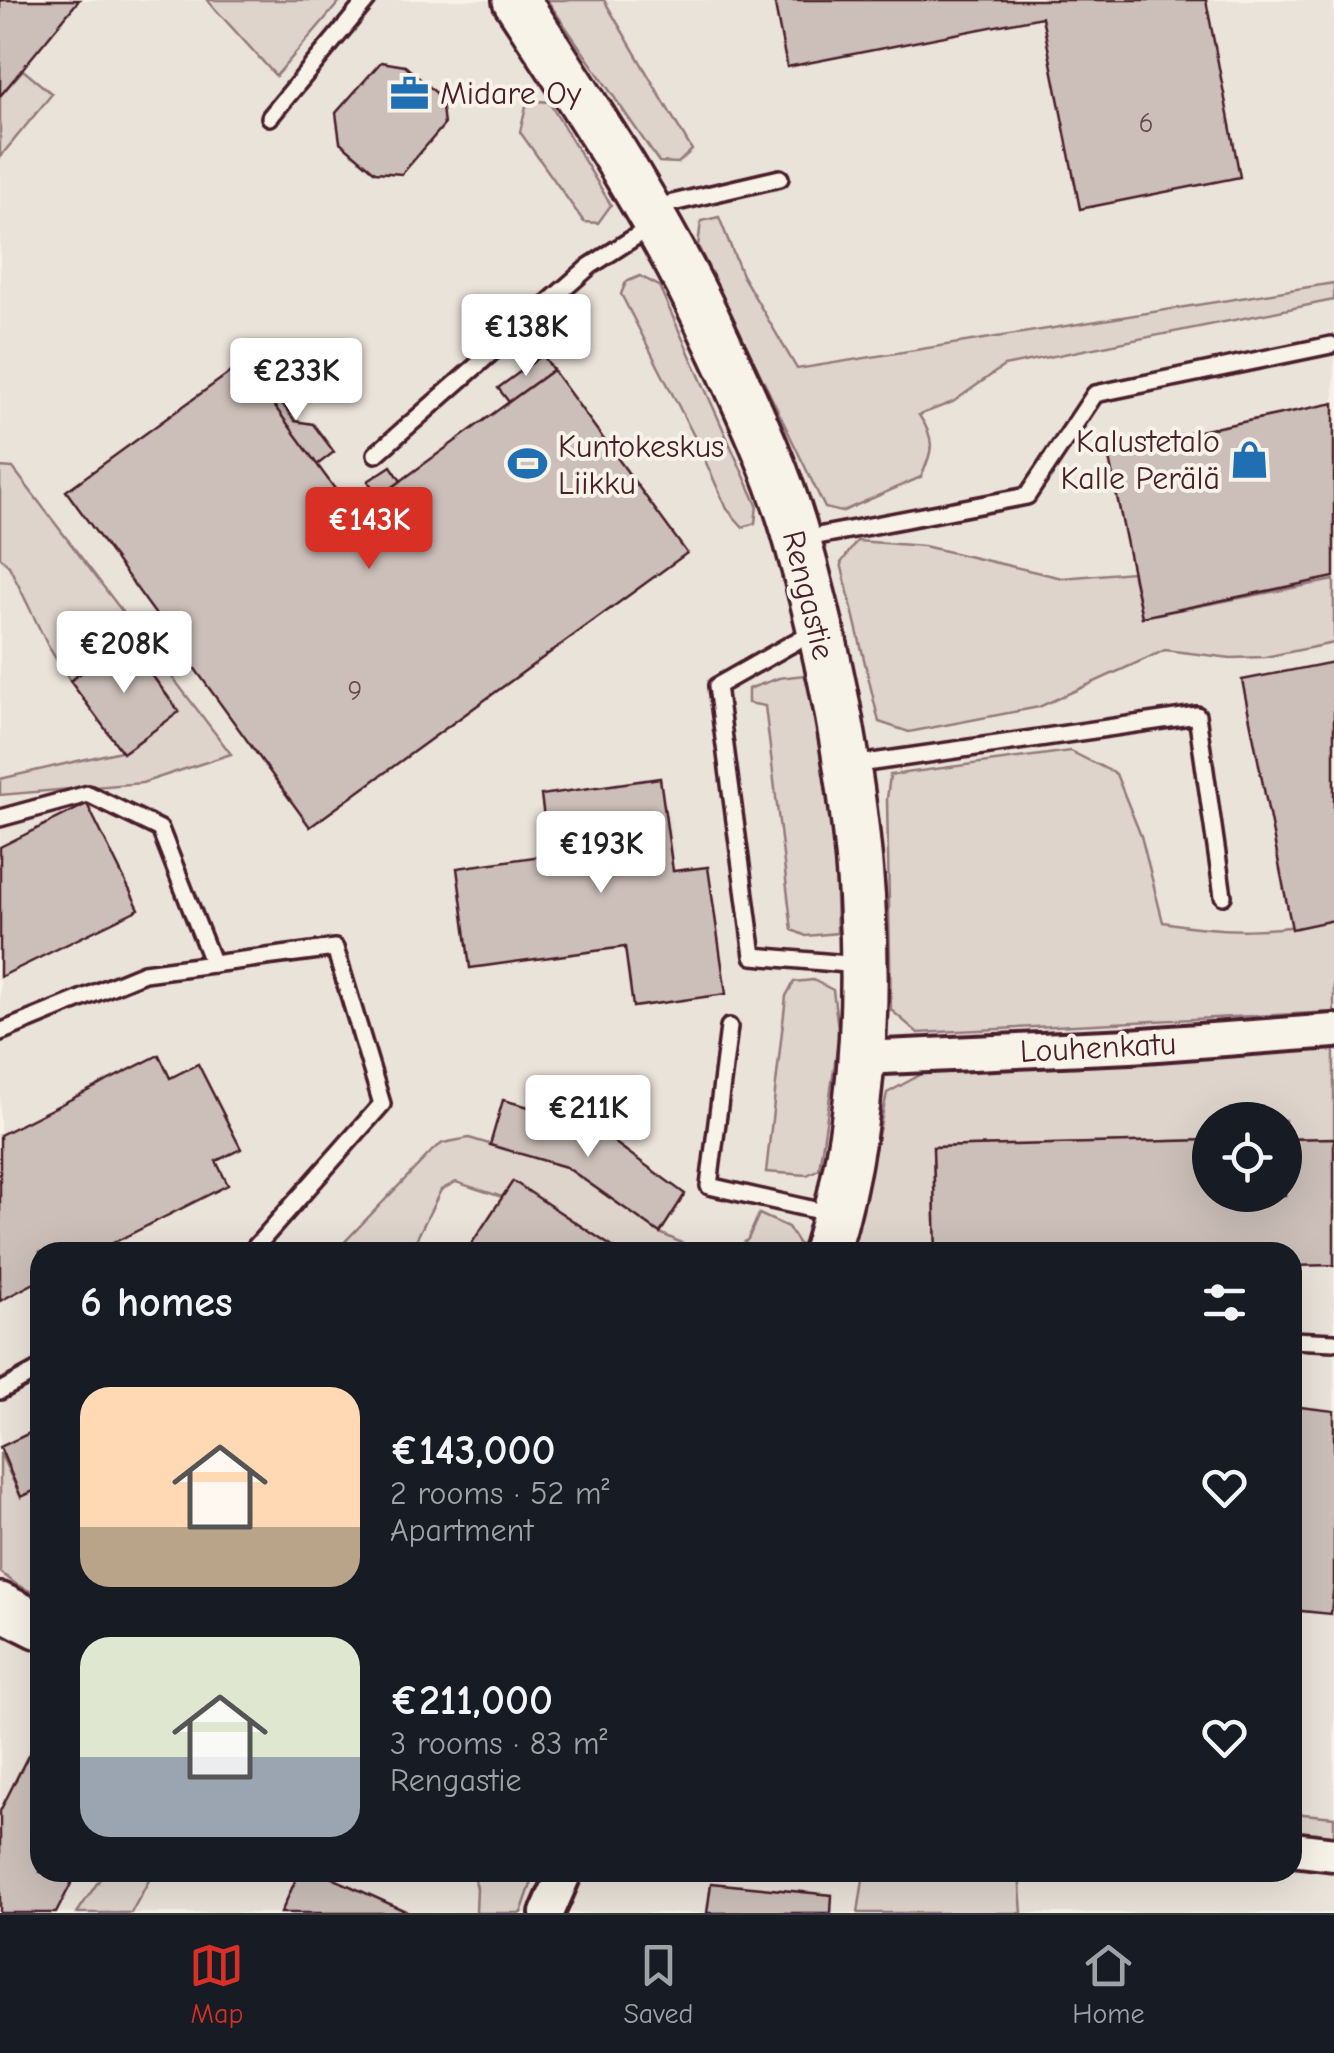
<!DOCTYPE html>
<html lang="en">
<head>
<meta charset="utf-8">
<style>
  body { margin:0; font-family:"Comic Neue",sans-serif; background:#20242c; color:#f1f3f6; height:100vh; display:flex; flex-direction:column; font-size:38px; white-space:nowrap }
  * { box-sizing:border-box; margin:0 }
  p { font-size:32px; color:#9ea1a6 }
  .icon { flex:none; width:55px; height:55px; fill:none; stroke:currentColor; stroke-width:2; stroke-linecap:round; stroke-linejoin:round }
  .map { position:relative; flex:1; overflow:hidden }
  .drawer { position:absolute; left:30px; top:1242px; width:1272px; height:640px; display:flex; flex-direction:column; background:#171b24; border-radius:30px; box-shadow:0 10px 40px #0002 }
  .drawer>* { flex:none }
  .buttons { position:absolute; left:1192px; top:1102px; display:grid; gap:20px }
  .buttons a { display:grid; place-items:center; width:110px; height:110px; border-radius:50%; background:#171b24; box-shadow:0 10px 40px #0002; font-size:50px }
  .price { position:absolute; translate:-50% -85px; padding:0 22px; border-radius:10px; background:#fff; color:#222; font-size:32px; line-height:65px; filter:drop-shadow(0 2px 5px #0008) }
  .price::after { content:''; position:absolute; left:50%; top:60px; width:30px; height:22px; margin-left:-15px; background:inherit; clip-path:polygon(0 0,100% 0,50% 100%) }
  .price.current { background:#d93025; color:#fff }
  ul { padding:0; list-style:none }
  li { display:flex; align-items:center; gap:30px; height:250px; padding:0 50px }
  li span { display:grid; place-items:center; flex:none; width:280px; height:200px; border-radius:30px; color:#555 }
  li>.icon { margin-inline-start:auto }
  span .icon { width:120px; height:120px; fill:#fffc; stroke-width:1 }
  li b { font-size:42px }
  h2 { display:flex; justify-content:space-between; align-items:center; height:120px; padding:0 50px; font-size:42px }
  .dock { display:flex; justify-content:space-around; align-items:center; height:140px; border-top:2px solid #363941; background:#171b24; font-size:28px; color:#9ea1a6 }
  .dock a { display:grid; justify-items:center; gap:5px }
  .dock .current { color:#d93025 }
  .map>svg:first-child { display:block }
</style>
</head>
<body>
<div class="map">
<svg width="1334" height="1913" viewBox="0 0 1334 1913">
  <rect width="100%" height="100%" fill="#f7f3e8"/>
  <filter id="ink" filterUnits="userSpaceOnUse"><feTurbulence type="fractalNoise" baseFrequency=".01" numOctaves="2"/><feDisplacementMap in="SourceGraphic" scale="20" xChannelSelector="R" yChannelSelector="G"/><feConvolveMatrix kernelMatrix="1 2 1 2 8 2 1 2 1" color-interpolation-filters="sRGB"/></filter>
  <g filter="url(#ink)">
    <path fill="#eae3da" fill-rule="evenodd" d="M0,0H1334V1913H0ZM1210,1120H1285V1195H1210ZM40,1252H1292V1872H40Z"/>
    <g fill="#ded4cc" stroke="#947a7c" stroke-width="2.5">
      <polygon points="207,0 341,0 276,76"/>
      <polygon points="547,0 604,0 692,150 678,163 659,162"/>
      <polygon points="23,70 52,94 0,157 0,96"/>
      <polygon points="539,101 549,102 611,205 598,223 584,222 520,132 526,106"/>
      <path d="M719,217L742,275L797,369L1334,283V300L1004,366L953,402L919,415C936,440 933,451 921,477L841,512L825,508L698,246L701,221Z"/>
      <polygon points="640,276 659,286 757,505 755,523 743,527 727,509 694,436 621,294 626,282"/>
      <polygon points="0,467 13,468 231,754 142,783 0,795 0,779 129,749 179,711 126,640 70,681 48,646 9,566 0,557"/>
      <polygon points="857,541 924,546 1062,578 1132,572 1142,617 1334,580 1334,643 1265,657 1231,658 1165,650 1039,707 909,732 879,722 841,563"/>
      <path d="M804,675C839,749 834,852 837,933L806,936L792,930L765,706L748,703V689L779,678Z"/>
      <path d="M1070,751L1116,774L1141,836L1163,922C1223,933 1274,932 1334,920V1012L918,1033L891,1010L887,799L890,775Z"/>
      <polygon points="813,980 833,990 839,1036 819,1169 807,1175 766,1172 786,996 794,982"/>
      <polygon points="1334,1047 1334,1138 1285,1139 1285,1120 1210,1120 1210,1140 933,1147 936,1252 849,1252 869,1178 887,1093 922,1074"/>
      <polygon points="469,1138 566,1167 660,1233 701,1252 620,1252 513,1182 502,1197 456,1182 441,1190 410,1252 385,1252 355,1243 346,1252 335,1252 433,1150 443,1143"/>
      <polygon points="759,1214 788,1227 800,1246 798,1252 733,1252 748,1239"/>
      <polygon points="0,1453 21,1497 40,1488 40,1596 17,1585 0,1572"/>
      <polygon points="1293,1813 1334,1817 1334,1836 1293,1831"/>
      <polygon points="104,1873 153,1873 131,1913 77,1913"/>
      <polygon points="473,1873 535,1873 521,1913 476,1913 477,1888"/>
      <polygon points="864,1873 1019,1873 1022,1913 858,1913"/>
    </g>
    <g fill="#ccbfb9" stroke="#4a1f2b" stroke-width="2.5">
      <polygon points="0,0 79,0 0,96"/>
      <polygon points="774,0 1206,0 1240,177 1080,209 1042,17 787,67"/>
      <polygon points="381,62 405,66 441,97 444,125 402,174 375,172 340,142 336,113"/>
      <polygon points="543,355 553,370 509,402 498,388"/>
      <polygon points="252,362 295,421 313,424 334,452 317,465 246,367"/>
      <polygon points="243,363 354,515 553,370 687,553 310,827 66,491"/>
      <polygon points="1334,403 1334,577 1142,617 1109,458 1168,445 1166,438"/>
      <polygon points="391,466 401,481 379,497 368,481"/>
      <polygon points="126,640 179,712 123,753 70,681"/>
      <polygon points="1334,662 1334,920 1292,929 1242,680"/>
      <polygon points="660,778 673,871 708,867 726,994 633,1007 625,947 470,968 457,868 549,855 541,795"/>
      <polygon points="87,804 139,909 0,977 0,847"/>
      <polygon points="159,1055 170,1078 198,1064 241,1149 216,1161 228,1185 95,1252 40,1252 40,1280 0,1301 0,1135"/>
      <polygon points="503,1100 588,1123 685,1194 660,1233 566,1167 490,1145"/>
      <polygon points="1334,1138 1334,1265 1292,1266 1292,1252 936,1252 933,1147 1210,1140 1210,1195 1285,1195 1285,1139"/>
      <polygon points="513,1181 620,1252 466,1252"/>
      <polygon points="1292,1406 1334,1411 1334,1582 1331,1614 1292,1610"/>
      <polygon points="36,1430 40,1438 40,1488 21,1497 0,1447"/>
      <polygon points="34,1744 40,1747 40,1872 77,1872 56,1913 0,1913 0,1811"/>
      <polygon points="299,1872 319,1872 410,1913 281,1913"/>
      <polygon points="711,1883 832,1895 831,1913 707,1913"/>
    </g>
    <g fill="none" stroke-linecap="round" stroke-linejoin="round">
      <defs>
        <g id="lane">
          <polyline points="270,117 367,0"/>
          <polyline points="651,208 780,178"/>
          <polyline points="376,454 590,266 652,226"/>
          <polyline points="802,539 1027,496 1095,394 1331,345"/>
          <polyline points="816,630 717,686 753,956 859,965"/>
          <polyline points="852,765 1197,715 1223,896"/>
          <polyline points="0,818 88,794 160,829 213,964"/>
          <polyline points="729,1027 709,1186 833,1214"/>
          <polyline points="0,1032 144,973 335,948 382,1104 251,1252"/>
          <polyline points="1292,1340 1334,1342"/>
          <polyline points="0,1391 40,1369"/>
        </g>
        <g id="street">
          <polyline points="862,1058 1130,1046 1334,1031"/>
          <polyline points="1292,1849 1334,1854"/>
          <polyline points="547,1913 565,1872"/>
        </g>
        <g id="secondary">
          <path d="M516,0C587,109 661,220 716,339C746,404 779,473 798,543C861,767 895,1026 826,1252"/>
          <polyline points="0,1606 40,1626"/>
        </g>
      </defs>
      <use href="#lane" stroke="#4a1f2b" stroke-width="22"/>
      <use href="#street" stroke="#4a1f2b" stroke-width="40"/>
      <use href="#secondary" stroke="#4a1f2b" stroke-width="52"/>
      <use href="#lane" stroke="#f7f3e8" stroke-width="15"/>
      <use href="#street" stroke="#f7f3e8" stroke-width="32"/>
      <use href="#secondary" stroke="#f7f3e8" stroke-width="45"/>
    </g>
  </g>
  <defs>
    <symbol id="office-bare" viewBox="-9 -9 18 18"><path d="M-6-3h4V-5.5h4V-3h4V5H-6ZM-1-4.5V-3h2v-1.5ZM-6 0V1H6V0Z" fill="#1f6fb2" stroke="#f7f3e8" stroke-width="2.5" paint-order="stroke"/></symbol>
    <symbol id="shop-bare" viewBox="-9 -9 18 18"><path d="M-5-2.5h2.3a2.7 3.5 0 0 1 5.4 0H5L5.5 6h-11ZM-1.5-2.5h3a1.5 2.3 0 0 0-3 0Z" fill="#1f6fb2" stroke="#f7f3e8" stroke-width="2.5" paint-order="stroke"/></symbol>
    <symbol id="stadium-bare" viewBox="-9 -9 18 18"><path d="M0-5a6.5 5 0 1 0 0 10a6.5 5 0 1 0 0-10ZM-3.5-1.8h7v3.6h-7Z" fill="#1f6fb2" stroke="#f7f3e8" stroke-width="2.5" paint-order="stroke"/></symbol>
  </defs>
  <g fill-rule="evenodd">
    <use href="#office-bare" x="382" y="66" width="55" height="55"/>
    <use href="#shop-bare" x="1222" y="432" width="55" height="55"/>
    <use href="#stadium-bare" x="500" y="436" width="55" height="55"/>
  </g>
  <g text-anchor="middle" stroke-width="8" stroke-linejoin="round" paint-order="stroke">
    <g font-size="28" fill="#6a474e">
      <text x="1146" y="132">6</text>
      <text x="355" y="700">9</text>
    </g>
    <g font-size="32" fill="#4a1f2b" stroke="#f7f3e8" text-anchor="start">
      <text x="440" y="104">Midare Oy</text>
      <text x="1220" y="452" text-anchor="end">Kalustetalo<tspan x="1220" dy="37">Kalle Perälä</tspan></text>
      <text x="558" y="457">Kuntokeskus<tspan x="558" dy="37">Liikku</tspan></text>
    </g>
    <g font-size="32" fill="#4a1f2b" stroke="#f7f3e8">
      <text transform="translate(809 595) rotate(76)" y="11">Rengastie</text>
      <text transform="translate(1098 1047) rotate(-3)" y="11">Louhenkatu</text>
    </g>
  </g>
</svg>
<div class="buttons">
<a><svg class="icon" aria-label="locate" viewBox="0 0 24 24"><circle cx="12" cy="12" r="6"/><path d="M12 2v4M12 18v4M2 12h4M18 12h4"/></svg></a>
</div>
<b class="price" style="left:526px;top:379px">€138K</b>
<b class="price" style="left:296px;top:423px">€233K</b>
<b class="price current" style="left:369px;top:572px">€143K</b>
<b class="price" style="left:124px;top:696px">€208K</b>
<b class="price" style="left:601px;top:896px">€193K</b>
<b class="price" style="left:588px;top:1160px">€211K</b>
<section class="drawer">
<h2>6 homes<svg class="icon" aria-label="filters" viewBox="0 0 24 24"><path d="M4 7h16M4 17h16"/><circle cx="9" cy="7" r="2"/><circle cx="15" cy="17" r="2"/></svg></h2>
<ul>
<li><span style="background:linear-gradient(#ffd9b3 70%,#b9a48a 0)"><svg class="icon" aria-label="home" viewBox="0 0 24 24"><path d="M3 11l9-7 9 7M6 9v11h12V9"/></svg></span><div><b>€143,000</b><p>2 rooms · 52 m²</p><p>Apartment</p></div><svg class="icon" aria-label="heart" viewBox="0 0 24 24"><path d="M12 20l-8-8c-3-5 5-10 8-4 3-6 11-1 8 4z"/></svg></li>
<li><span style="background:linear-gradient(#dfe7d0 60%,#9aa5b1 0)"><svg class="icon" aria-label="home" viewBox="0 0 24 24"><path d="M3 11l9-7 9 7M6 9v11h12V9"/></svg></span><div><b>€211,000</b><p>3 rooms · 83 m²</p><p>Rengastie</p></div><svg class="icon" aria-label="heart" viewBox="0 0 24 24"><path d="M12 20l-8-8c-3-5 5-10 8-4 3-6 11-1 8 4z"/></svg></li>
</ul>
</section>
</div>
<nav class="dock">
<a class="current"><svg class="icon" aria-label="map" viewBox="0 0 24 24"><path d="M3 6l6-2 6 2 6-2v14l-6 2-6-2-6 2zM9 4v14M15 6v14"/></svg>Map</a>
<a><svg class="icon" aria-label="saved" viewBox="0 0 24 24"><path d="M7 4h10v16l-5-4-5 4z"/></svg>Saved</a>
<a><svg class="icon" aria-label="home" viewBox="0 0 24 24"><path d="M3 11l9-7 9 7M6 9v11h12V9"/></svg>Home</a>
</nav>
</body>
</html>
